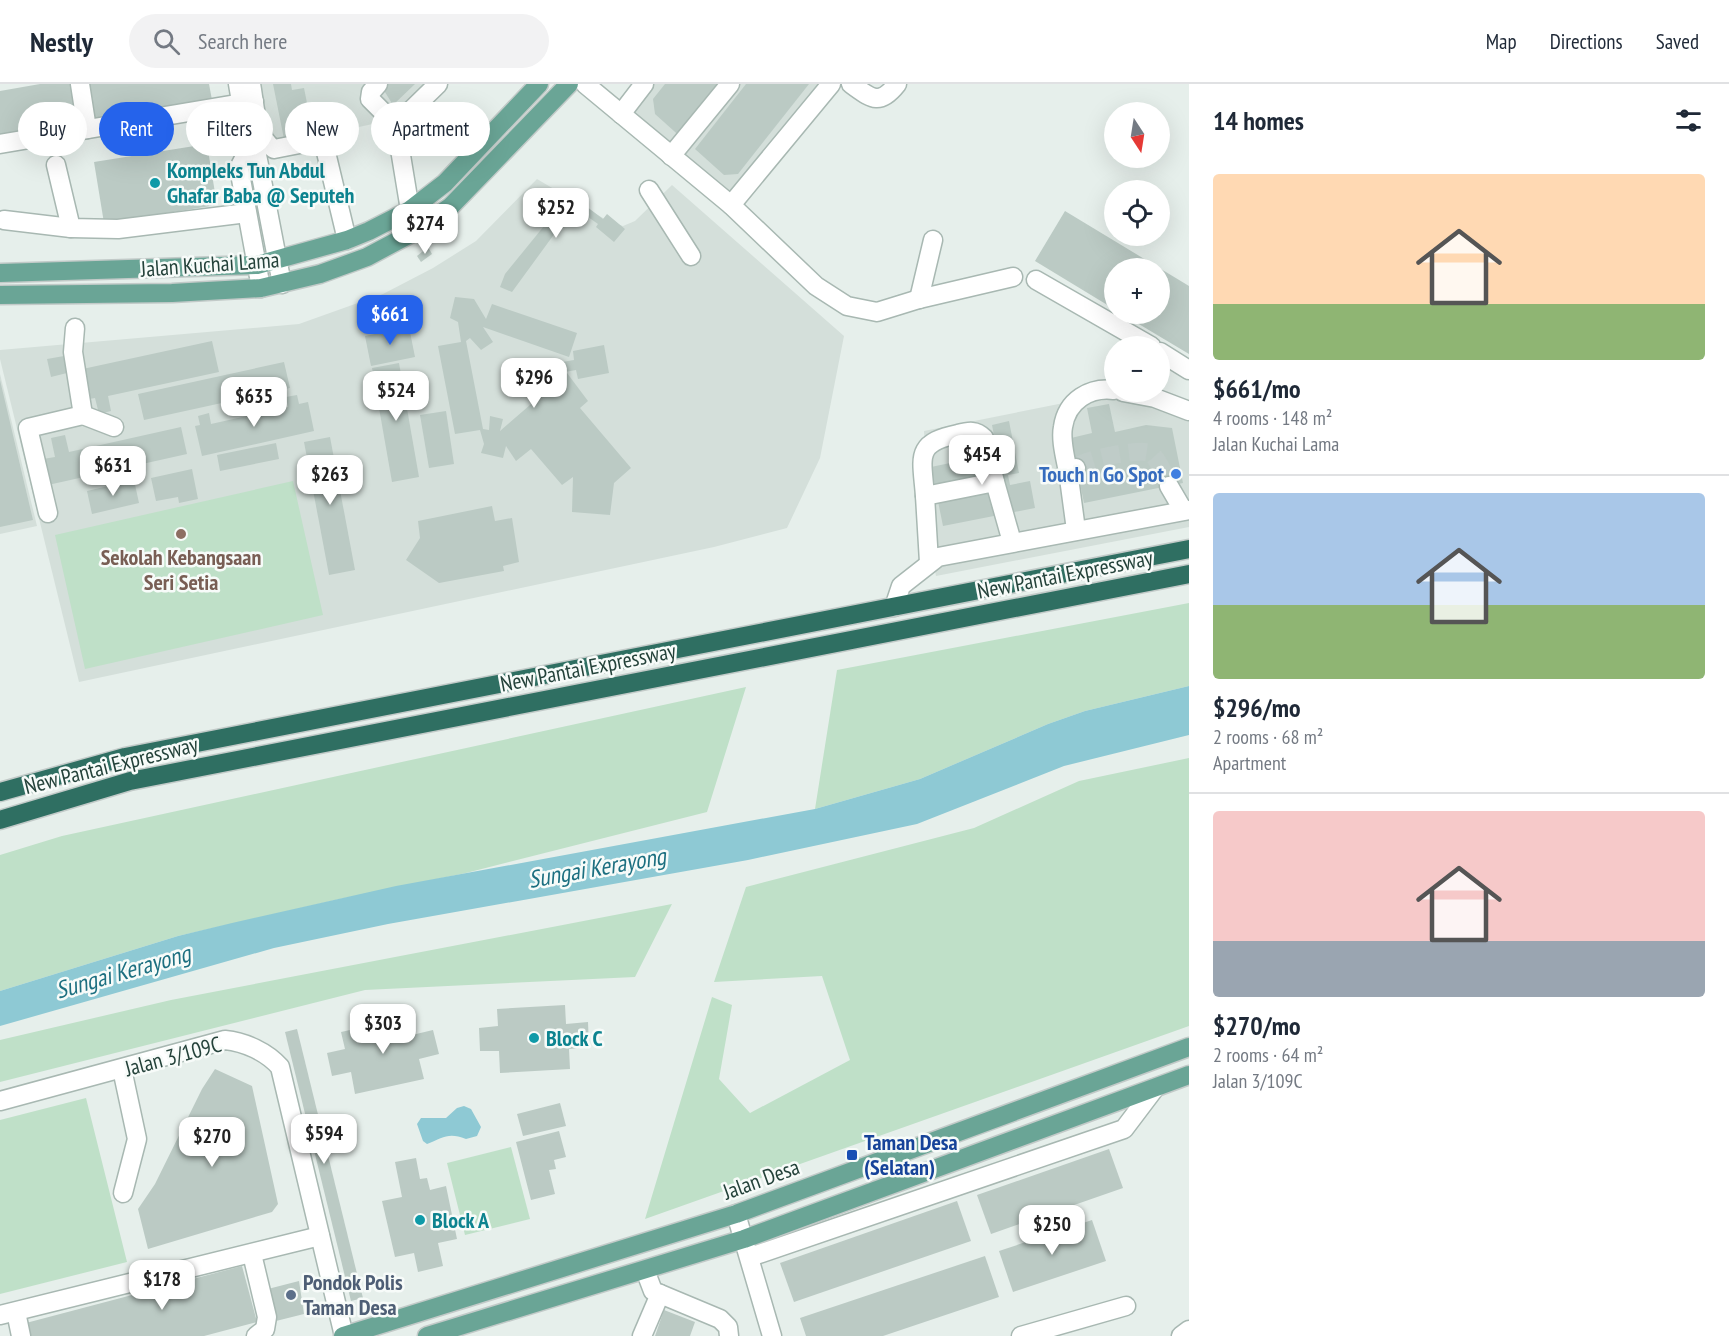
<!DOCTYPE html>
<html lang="en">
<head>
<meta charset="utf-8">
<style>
  body { margin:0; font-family:"PT Sans Narrow",sans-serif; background:#f2f2f3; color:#1f2937; height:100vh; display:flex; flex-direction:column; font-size:22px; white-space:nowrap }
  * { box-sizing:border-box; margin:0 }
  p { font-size:20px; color:#747a83 }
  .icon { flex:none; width:33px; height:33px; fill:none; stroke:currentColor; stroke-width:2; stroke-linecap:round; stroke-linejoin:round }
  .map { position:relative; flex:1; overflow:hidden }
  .details { display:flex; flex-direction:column; background:#fff; width:540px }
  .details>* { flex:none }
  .hud { position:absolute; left:18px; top:18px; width:570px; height:54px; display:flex; gap:12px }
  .needle { width:39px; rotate:168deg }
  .tools { position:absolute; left:1104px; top:18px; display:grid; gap:12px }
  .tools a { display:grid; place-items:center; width:66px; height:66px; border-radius:50%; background:#fff; box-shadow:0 6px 24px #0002; font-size:30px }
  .price { position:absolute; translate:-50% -51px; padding:0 14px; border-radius:12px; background:#fff; color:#222; font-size:20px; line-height:39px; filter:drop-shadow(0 2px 3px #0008) }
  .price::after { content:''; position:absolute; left:50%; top:36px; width:18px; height:14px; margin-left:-9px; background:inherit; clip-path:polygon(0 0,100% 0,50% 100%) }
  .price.selected { background:#2563eb; color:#fff }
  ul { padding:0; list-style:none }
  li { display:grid; align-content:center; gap:12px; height:318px; padding:0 24px }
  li+li { border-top:2px solid #e0e1e3 }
  li span { display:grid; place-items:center; height:186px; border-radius:6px; color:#555 }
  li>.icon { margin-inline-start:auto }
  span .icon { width:108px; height:108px; fill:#fffc; stroke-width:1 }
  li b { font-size:26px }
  h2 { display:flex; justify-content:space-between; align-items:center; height:72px; padding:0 24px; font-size:26px }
  .chip { padding:0 21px; border-radius:27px; background:#fff; box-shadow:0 6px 24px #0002; font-size:21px; line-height:54px }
  .chip.selected { background:#2563eb; color:#fff }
  header { display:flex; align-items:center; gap:36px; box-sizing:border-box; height:84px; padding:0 30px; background:#fff; border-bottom:2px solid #e0e1e3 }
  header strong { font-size:28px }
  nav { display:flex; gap:33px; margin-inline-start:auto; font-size:21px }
  .search { width:420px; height:54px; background:#f2f2f3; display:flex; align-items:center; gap:15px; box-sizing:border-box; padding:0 21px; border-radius:33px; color:#747a83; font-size:22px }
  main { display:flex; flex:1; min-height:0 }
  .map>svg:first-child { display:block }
</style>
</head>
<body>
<header>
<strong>Nestly</strong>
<div class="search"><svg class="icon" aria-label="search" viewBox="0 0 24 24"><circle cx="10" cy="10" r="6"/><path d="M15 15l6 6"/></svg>Search here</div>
<nav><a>Map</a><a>Directions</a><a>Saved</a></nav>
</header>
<main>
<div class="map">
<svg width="1189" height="1252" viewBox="0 0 1189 1252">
  <rect width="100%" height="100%" fill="#e6efeb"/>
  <g fill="#d4dfda">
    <polygon points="256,0 432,0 396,35 275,61 265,49"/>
    <polygon points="654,0 823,0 730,113 630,30"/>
    <polygon points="537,95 608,137 623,142 635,137 672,101 844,252 820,374 787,444 714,463 79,598 0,275 0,266 299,240 383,210 433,184 476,157"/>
    <polygon points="0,290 37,442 0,450"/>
    <polygon points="1109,310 1173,324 1189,334 1189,443 936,492 932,470 924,347"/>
  </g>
  <g fill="#bfe0c8">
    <polygon points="293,397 323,531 85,585 55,451"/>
    <polygon points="1189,519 1189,602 1085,627 1048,640 920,695 815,725 837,586"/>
    <polygon points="746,603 707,728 466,789 340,815 178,852 0,907 0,771 62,752"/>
    <polygon points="1189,674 1189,942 645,1135 712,913 732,921 719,995 750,1029 850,976 822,892 714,898 746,803 974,744 1079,697"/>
    <polygon points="672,820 635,893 365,906 0,998 0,956 171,916"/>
    <polygon points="86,1014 127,1178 0,1210 0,1036"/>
    <polygon points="511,1063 530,1135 465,1151 447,1079"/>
  </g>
  <g fill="#8ec9d4">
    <polygon points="1189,602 1189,651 1064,682 917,740 748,776 388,840 274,864 0,942 0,907 178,852 232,839 396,802 815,725 920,695 1048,640 1085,627"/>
    <path d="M464,1022L471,1025L481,1043L477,1052L466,1055C448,1048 443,1054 427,1060L423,1057L417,1040L421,1034H446L457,1024Z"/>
  </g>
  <g fill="#bbcac4">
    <polygon points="40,0 72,0 79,38 0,51 0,7"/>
    <polygon points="88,0 209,0 212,16 94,36"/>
    <polygon points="273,0 291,0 292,6 304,4 309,29 297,32 301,57 285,60"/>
    <polygon points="380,0 415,0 393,21"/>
    <polygon points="665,0 728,0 684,56 655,30 653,15"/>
    <polygon points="746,0 809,0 738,90 724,91 695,65"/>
    <polygon points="207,60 217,121 104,139 94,78"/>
    <polygon points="570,110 603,135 607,130 625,145 614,158 596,143 598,140 574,123 512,208 500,203 505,190"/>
    <polygon points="1065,127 1189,202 1189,270 1122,230 1160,230 1160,184 1114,184 1114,225 1035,177"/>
    <polygon points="428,163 432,170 421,178 417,172"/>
    <polygon points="455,213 474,215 486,235 492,220 577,249 569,273 483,243 493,258 481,266 470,254 466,257 483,345 489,346 490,332 503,335 500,347 567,289 588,317 580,324 631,384 614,399 610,431 572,428 573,393 562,401 531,365 516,377 506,362 503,374 481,369 484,360 480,346 455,350 438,262 461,258 458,238 450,234"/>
    <polygon points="409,243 415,273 371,282 365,252"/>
    <polygon points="212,257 219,288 108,312 111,327 99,330 95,314 84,316 78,286"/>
    <polygon points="604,261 609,289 578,295 576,286 553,290 551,280 574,276 573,267"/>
    <polygon points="64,272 67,289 51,293 47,275"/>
    <polygon points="284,278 290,304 144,336 138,310"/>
    <polygon points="399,279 419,393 392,398 372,284"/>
    <polygon points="0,296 33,436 0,443"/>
    <polygon points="297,311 299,320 308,318 314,347 202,372 195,342 200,341 198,332 209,329 211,340 288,323 286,313"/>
    <polygon points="1109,320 1115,348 1146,341 1172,344 1183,399 1084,419 1071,354 1092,349 1087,324"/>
    <polygon points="446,327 454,380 429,384 420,331"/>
    <polygon points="1009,337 1019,389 1008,391 1010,401 1030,397 1035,424 943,442 931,383 974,374 978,392 1001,388 992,341"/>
    <polygon points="181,343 187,370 48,401 43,375 55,373 51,354 65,351 69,368"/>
    <polygon points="330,353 355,486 329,491 304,358"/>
    <polygon points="276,359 279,375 220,387 217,371"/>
    <polygon points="192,385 198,415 179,419 178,413 156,417 151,394"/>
    <polygon points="134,396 139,419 92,430 87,407"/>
    <polygon points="492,422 495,437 512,434 519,478 503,482 504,487 439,499 406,476 420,454 418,437"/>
    <polygon points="565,921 566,940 588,938 589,963 569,965 570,985 500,989 499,967 480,967 479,944 498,942 497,925"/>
    <polygon points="409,933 412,951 433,946 439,970 419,975 424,995 355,1010 351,988 332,992 327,969 345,965 341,948"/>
    <polygon points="297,945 363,1214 351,1217 285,948"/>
    <polygon points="215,985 252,1002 278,1120 272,1128 148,1165 138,1125 155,1100 202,1005"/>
    <polygon points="560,1019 566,1042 523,1052 517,1030"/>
    <polygon points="559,1047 566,1073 554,1076 556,1085 549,1086 555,1110 531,1116 516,1058"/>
    <polygon points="1109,1065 1123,1104 991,1150 977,1111"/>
    <polygon points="416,1074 420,1095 427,1094 430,1106 446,1102 457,1155 438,1159 443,1182 418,1188 414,1169 395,1173 382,1117 402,1113 395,1078"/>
    <polygon points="957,1117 971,1157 794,1218 780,1179"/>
    <polygon points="1092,1136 1106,1177 1013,1208 999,1167"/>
    <polygon points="985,1172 999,1213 883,1252 806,1252 800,1234"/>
    <polygon points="242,1182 257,1238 204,1252 29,1252 26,1239"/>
    <polygon points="299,1197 304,1230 276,1237 272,1217 264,1206"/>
    <polygon points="664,1226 695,1238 690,1252 655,1252"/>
  </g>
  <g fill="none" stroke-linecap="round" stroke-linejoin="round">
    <path stroke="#bfccc8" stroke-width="18" stroke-dasharray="18 9" stroke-linecap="butt" d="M1077,383C1084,375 1141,364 1150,369C1159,375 1165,393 1169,402"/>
    <defs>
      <g id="minor">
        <polyline points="80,0 87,45"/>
        <polyline points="238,0 249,65 257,71 259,81 282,200"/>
        <path d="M251,0C255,20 255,53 274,65L315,57L325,64L347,156"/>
        <polyline points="378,0 371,8 370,15 396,41"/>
        <polyline points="585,0 731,121 816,202 847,222 877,228 919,215 1013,193"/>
        <path d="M851,0C871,14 879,23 897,0"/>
        <polyline points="621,30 644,0"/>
        <polyline points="0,60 254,17"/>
        <polyline points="249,65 239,84 261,204"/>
        <polyline points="671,72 730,0"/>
        <polyline points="56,81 71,144 118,145 247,129"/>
        <polyline points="649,106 691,172"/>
        <polyline points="731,121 831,0"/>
        <polyline points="410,126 396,41 438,0"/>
        <polyline points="4,136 71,144"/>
        <polyline points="1036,196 1151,262"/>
        <polyline points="919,215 933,156"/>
        <polyline points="75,244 73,268 83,331 114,343"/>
        <polyline points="1160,268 1189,286"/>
        <polyline points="1123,308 1155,314 1189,327"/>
        <path d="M1069,394C1067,379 1060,358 1063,343C1067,316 1090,303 1114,306"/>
        <polyline points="1169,402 1183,426"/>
        <path d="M925,412C922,373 914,359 958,350C969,347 976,346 984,354L995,398"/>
        <polyline points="48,429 28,344 83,331"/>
        <polyline points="1076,446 1069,394 1076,384"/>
        <polyline points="929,478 925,412 995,398 1012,458"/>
        <polyline points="894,523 901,502 938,473 1189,426"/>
        <polyline points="122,985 137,1055 123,1109"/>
        <path d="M0,1017L225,956C245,958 267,968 280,983L344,1252"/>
        <polyline points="736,1130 772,1252"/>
        <polyline points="252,1170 267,1233 265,1245 256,1252"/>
        <polyline points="750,1173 1124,1045 1155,1004"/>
        <polyline points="645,1186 653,1207 720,1235 728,1243 729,1252"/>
        <polyline points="16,1228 21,1252"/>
        <polyline points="0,1231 320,1152"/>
        <polyline points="642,1252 660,1210"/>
        <polyline points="1021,1252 1126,1222"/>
        <polyline points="1181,1252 1189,1246"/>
      </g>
      <g id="major">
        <polyline points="0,189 257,181 347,156 369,147 410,126 445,99 539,0"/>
        <polyline points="0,211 172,209 261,204 320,190 367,173 414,148 451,122 569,0"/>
        <polyline points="343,1252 736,1130 1189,963"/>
        <polyline points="427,1252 744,1155 1189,991"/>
      </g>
      <g id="highway">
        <polyline points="0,708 125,673 1189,465"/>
        <polyline points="0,736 130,697 1189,490"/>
      </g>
    </defs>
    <use href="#minor" stroke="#a8b8b2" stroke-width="21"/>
    <use href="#major" stroke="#c2cac8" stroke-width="21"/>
    <use href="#highway" stroke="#c2cac8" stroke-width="21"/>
    <use href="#minor" stroke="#fff" stroke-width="18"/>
    <use href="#major" stroke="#6aa596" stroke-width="18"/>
    <use href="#highway" stroke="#2f6f62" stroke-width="18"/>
  </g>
  <g fill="#0f9aa8" stroke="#f7fbf9" stroke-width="2">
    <circle cx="155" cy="99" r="6"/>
    <circle cx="534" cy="954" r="6"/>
    <circle cx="420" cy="1136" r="6"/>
  </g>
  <circle fill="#3f7fe0" stroke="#f7fbf9" stroke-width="2" cx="1176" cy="390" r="6"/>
  <circle fill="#8d6e63" stroke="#f7fbf9" stroke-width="2" cx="181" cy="450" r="6"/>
  <rect fill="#1a4fb4" stroke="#f7fbf9" stroke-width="2" x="846" y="1065" width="12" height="12" rx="3"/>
  <circle fill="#5c6f8a" stroke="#f7fbf9" stroke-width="2" cx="291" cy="1211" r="6"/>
  <g text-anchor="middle" stroke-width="5" stroke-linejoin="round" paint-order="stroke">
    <g font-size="22" font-weight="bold" fill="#0d838f" stroke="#f7fbf9" text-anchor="start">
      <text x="167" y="94">Kompleks Tun Abdul<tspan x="167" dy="25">Ghafar Baba @ Seputeh</tspan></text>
      <text x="546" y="962">Block C</text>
      <text x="432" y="1144">Block A</text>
    </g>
    <g font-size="22" fill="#24423a" stroke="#f7fbf9">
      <text transform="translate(210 180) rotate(-4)" y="8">Jalan Kuchai Lama</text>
      <text transform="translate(1065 490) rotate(-11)" y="8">New Pantai Expressway</text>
      <text transform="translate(588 583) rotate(-11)" y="8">New Pantai Expressway</text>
      <text transform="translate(111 681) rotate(-14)" y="8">New Pantai Expressway</text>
      <text transform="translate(173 972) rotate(-15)" y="8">Jalan 3/109C</text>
      <text transform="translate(761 1095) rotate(-20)" y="8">Jalan Desa</text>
    </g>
    <g font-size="22" font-weight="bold" fill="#366cbe" stroke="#f7fbf9" text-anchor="end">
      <text x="1164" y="398">Touch n Go Spot</text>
    </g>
    <g font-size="22" font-weight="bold" fill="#785e54" stroke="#f7fbf9">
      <text x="181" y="481">Sekolah Kebangsaan<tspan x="181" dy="25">Seri Setia</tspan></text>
    </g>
    <g font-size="22" font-weight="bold" fill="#164399" stroke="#f7fbf9" text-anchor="start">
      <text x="864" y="1066">Taman Desa<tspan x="864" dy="25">(Selatan)</tspan></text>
    </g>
    <g font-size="22" font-weight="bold" fill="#4e5e75" stroke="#f7fbf9" text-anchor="start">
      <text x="303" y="1206">Pondok Polis<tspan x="303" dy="25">Taman Desa</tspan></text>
    </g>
    <g font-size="24" font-style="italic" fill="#1c6f80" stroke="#f7fbf9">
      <text transform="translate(597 784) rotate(-10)" y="8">Sungai Kerayong</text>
      <text transform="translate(123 888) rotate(-16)" y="8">Sungai Kerayong</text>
    </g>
  </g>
</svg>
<div class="tools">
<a><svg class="needle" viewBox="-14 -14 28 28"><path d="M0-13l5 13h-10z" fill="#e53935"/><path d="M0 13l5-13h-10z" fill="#747a83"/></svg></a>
<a><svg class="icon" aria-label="locate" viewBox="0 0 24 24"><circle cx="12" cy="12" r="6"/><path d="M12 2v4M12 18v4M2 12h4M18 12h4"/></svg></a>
<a>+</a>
<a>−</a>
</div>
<b class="price" style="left:556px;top:155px">$252</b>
<b class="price" style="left:425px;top:171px">$274</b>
<b class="price selected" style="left:390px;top:262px">$661</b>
<b class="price" style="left:534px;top:325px">$296</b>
<b class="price" style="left:396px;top:338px">$524</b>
<b class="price" style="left:254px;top:344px">$635</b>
<b class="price" style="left:982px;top:402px">$454</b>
<b class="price" style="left:113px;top:413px">$631</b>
<b class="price" style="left:330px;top:422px">$263</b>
<b class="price" style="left:383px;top:971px">$303</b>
<b class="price" style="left:324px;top:1081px">$594</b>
<b class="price" style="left:212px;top:1084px">$270</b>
<b class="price" style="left:1052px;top:1172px">$250</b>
<b class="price" style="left:162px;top:1227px">$178</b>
<div class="hud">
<a class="chip">Buy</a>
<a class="chip selected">Rent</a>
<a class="chip">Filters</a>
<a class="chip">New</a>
<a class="chip">Apartment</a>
</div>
</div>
<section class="details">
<h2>14 homes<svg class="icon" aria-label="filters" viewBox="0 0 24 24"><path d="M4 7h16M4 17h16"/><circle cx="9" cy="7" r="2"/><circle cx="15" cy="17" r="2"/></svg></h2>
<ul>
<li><span style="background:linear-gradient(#ffd9b3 70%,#8fb573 0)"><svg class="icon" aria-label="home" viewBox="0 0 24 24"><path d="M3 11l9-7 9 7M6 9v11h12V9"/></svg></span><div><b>$661/mo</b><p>4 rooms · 148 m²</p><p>Jalan Kuchai Lama</p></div></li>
<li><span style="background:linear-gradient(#a9c7e8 60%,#8fb573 0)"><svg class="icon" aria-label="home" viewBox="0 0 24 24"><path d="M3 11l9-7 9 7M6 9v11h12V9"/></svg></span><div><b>$296/mo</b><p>2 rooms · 68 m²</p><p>Apartment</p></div></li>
<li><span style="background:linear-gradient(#f6c9c9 70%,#9aa5b1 0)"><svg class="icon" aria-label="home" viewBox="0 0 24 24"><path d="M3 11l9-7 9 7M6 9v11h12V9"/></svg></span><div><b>$270/mo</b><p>2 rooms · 64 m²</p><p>Jalan 3/109C</p></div></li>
</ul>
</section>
</main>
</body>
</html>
